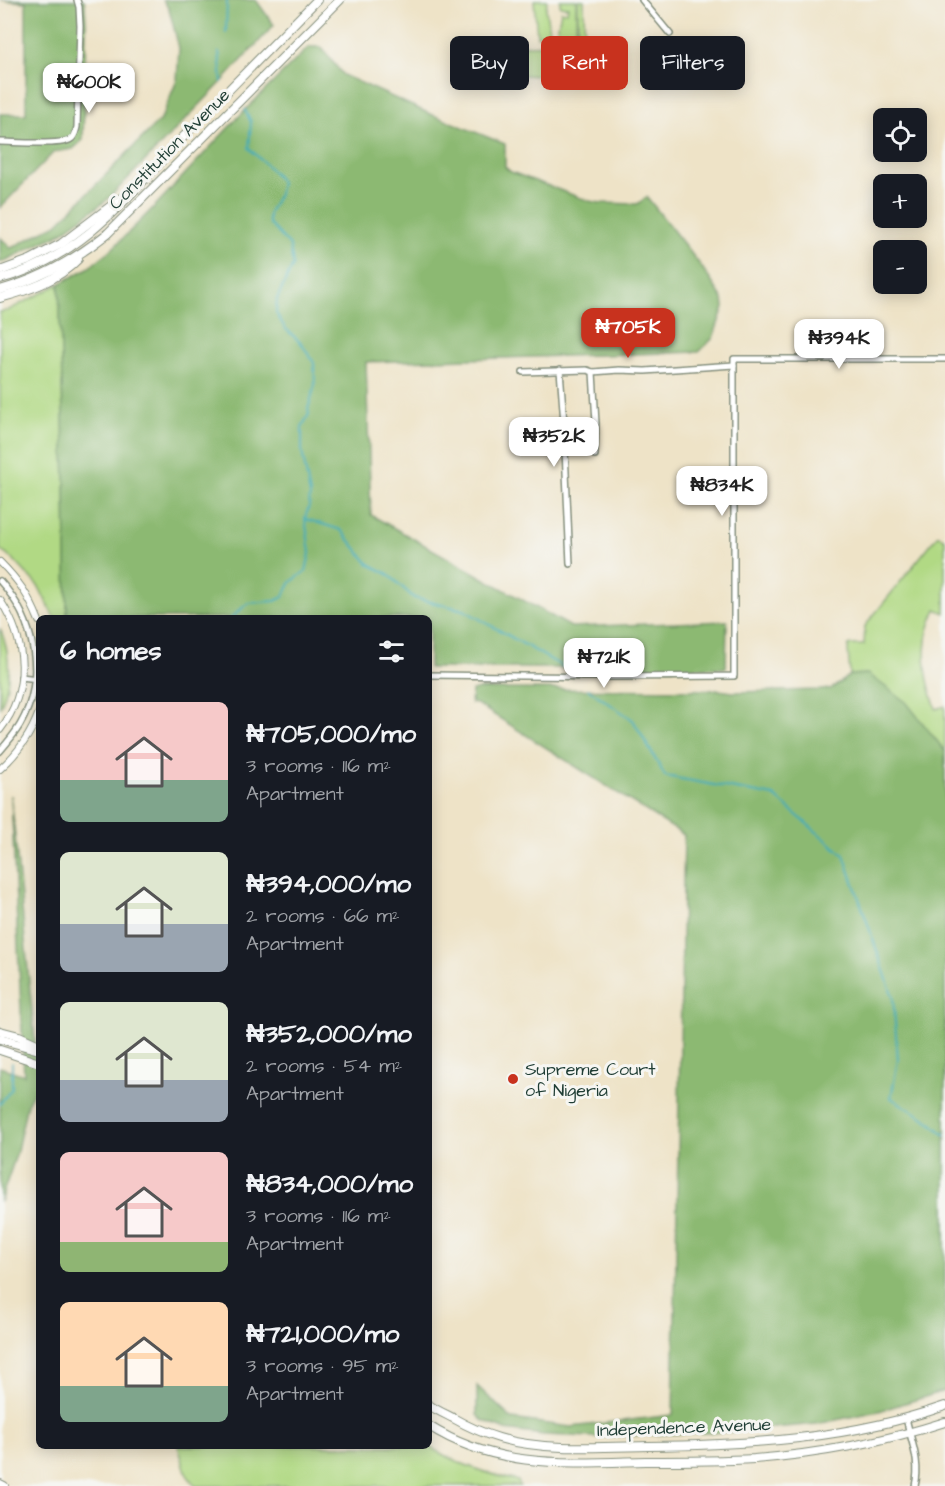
<!DOCTYPE html>
<html lang="en">
<head>
<meta charset="utf-8">
<style>
  body { margin:0; font-family:"Architects Daughter",sans-serif; background:#20242c; color:#f1f3f6; height:100vh; display:flex; flex-direction:column; font-size:22px; white-space:nowrap }
  * { box-sizing:border-box; margin:0 }
  p { font-size:20px; color:#9ea1a6 }
  .icon { flex:none; width:33px; height:33px; fill:none; stroke:currentColor; stroke-width:2; stroke-linecap:round; stroke-linejoin:round }
  .map { position:relative; flex:1; overflow:hidden }
  .side { position:absolute; left:36px; top:615px; width:396px; height:834px; display:flex; flex-direction:column; background:#171b24; border-radius:9px; box-shadow:0 3px 15px #0003 }
  .side>* { flex:none }
  .hud { position:absolute; left:450px; top:36px; width:405px; height:54px; display:flex; gap:12px }
  .buttons { position:absolute; left:873px; top:108px; display:grid; gap:12px }
  .buttons a { display:grid; place-items:center; width:54px; height:54px; border-radius:9px; background:#171b24; box-shadow:0 3px 15px #0003; font-size:30px }
  .price { position:absolute; translate:-50% -51px; padding:0 14px; border-radius:12px; background:#fff; color:#222; font-size:20px; line-height:39px; filter:drop-shadow(0 2px 3px #0008) }
  .price::after { content:''; position:absolute; left:50%; top:36px; width:18px; height:14px; margin-left:-9px; background:inherit; clip-path:polygon(0 0,100% 0,50% 100%) }
  .price.current { background:#c8321e; color:#fff }
  ul { padding:0; list-style:none }
  li { display:flex; align-items:center; gap:18px; height:150px; padding:0 24px }
  li span { display:grid; place-items:center; flex:none; width:168px; height:120px; border-radius:9px; color:#555 }
  li>.icon { margin-inline-start:auto }
  span .icon { width:72px; height:72px; fill:#fffc; stroke-width:1 }
  li b { font-size:26px }
  h2 { display:flex; justify-content:space-between; align-items:center; height:72px; padding:0 24px; font-size:26px }
  .chip { padding:0 21px; border-radius:9px; background:#171b24; box-shadow:0 3px 15px #0003; font-size:21px; line-height:54px }
  .chip.current { background:#c8321e; color:#fff }
  .map>svg:first-child { display:block }
</style>
</head>
<body>
<div class="map">
<svg width="945" height="1486" viewBox="0 0 945 1486">
  <rect width="100%" height="100%" fill="#f6f6f2"/>
  <filter id="ink" filterUnits="userSpaceOnUse"><feTurbulence type="fractalNoise" baseFrequency=".0167" numOctaves="2"/><feDisplacementMap in="SourceGraphic" scale="12" xChannelSelector="R" yChannelSelector="G"/><feConvolveMatrix kernelMatrix="1 2 1 2 8 2 1 2 1" color-interpolation-filters="sRGB"/></filter>
  <filter id="wash" filterUnits="userSpaceOnUse"><feTurbulence type="fractalNoise" baseFrequency=".008" numOctaves="4" result="noise"/><feDisplacementMap in="SourceGraphic" scale="24" xChannelSelector="R" yChannelSelector="G"/><feGaussianBlur stdDeviation="1.35" result="paint"/><feColorMatrix in="noise" values="0 0 0 0 0 0 0 0 0 0 0 0 0 0 0 0 0 1.4 0 .05"/><feComposite in="paint" operator="in"/></filter>
  <g filter="url(#wash)">
    <rect width="100%" height="100%" fill="#eee3c7"/>
    <g fill="#b1d984" stroke="#688b5c" stroke-width="1.5">
      <polygon points="534,0 547,0 546,10 549,31 537,36"/>
      <polygon points="560,0 576,0 576,42 556,37 561,11 567,12 568,7 560,6"/>
      <polygon points="578,0 584,0 585,78 521,75 522,45 578,44"/>
      <polygon points="59,284 65,482 67,618 54,618 39,587 14,560 0,550 0,312 7,311"/>
      <path d="M938,535L945,539V613L936,609C933,616 930,623 928,631C921,657 928,685 936,709L945,706V751L935,739L868,674L850,675L848,650L849,645H864L865,626Z"/>
      <path d="M0,628C11,655 12,681 0,708Z"/>
      <path d="M178,1446H428C455,1463 487,1474 518,1481L520,1486H195L187,1475Z"/>
    </g>
    <g fill="#8cb972" stroke="#567b53" stroke-width="1.5">
      <polygon points="0,0 84,0 85,4 86,25 83,140 73,149 54,152 0,208 0,114 26,114 26,2"/>
      <polygon points="163,0 256,0 274,25 222,82 107,200 58,235 0,263 0,237 11,248 57,224 161,119 177,80 179,48 169,9"/>
      <polygon points="309,47 321,47 343,75 428,113 505,144 505,167 511,172 589,201 601,203 637,204 647,197 701,266 723,299 724,307 713,338 699,352 366,362 371,515 571,627 727,621 726,668 429,668 429,618 67,618 65,482 59,284 88,268 112,249 155,206 245,110"/>
      <polygon points="868,674 906,702 945,751 945,1391 879,1411 817,1424 730,1432 593,1437 543,1435 505,1430 482,1420 477,1415 477,1386 512,1419 571,1427 673,1415 684,835 477,704 471,703 472,691 479,689 719,690 733,692 821,690 831,689 850,675"/>
      <polygon points="11,795 39,1082 27,1104 16,1155 0,1202 0,1067 24,1075"/>
    </g>
    <g fill="none" stroke-linecap="round" stroke-linejoin="round">
      <g stroke="#3cabb9" stroke-width="2">
        <polyline points="226,32 227,0"/>
        <polyline points="219,52 222,82"/>
        <polyline points="306,519 341,530 369,564 388,574 414,598 464,610 565,668"/>
        <path d="M231,618L248,603L275,601L283,597L291,582L306,571L310,553L305,518L309,506L310,495L302,451V427L309,414L308,409L315,385L314,363L302,344L285,328L276,313L277,299L293,265L290,246L269,223V213L279,194L281,182C273,169 260,160 249,148L251,122L245,110"/>
        <polyline points="588,689 633,720 665,776 774,796 844,855 893,997 898,1060 891,1098 926,1119 945,1135"/>
        <polyline points="0,1104 12,1088 12,1063"/>
      </g>
    </g>
  </g>
  <g filter="url(#ink)">
    <g fill="none" stroke-linecap="round" stroke-linejoin="round">
      <defs>
        <g id="minor">
          <polyline points="642,0 670,34"/>
          <path d="M0,142C14,142 62,146 71,139C75,137 76,131 77,127L80,26L79,7L77,0"/>
          <polyline points="560,370 564,423 563,445 565,449 570,564"/>
          <polyline points="523,372 587,370 593,372 619,370 645,371 734,365"/>
          <polyline points="593,372 596,423 595,455"/>
          <path d="M0,581C35,620 47,678 20,725C14,735 7,743 0,751"/>
          <polyline points="429,675 614,677 734,676 734,359 945,359"/>
          <polyline points="21,677 38,679"/>
          <path d="M906,1418C911,1441 921,1462 915,1486"/>
        </g>
        <g id="tertiary">
          <path d="M0,562C19,581 29,596 39,621"/>
          <path d="M0,600C27,641 31,690 0,730"/>
          <path d="M0,769C18,753 31,735 39,712"/>
        </g>
        <g id="primary">
          <polyline points="0,271 30,260 61,244 124,196"/>
          <path d="M0,279C85,257 131,192 188,132C231,87 274,44 317,0"/>
          <path d="M0,290C40,279 76,259 108,233L340,0"/>
          <path d="M0,298C29,290 57,281 78,259"/>
          <polyline points="0,1031 19,1036 39,1045"/>
          <polyline points="0,1039 39,1050"/>
          <polyline points="0,1050 39,1063"/>
          <path d="M429,1405C436,1410 445,1414 453,1418C467,1426 482,1433 499,1438C543,1451 602,1447 648,1446C749,1445 850,1439 945,1406"/>
          <path d="M429,1426C496,1469 569,1463 645,1461C681,1461 717,1461 754,1459C818,1454 883,1442 945,1422"/>
          <polyline points="0,1484 4,1486"/>
        </g>
      </defs>
      <use href="#minor" stroke="#86907e" stroke-width="8"/>
      <use href="#tertiary" stroke="#86907e" stroke-width="8"/>
      <use href="#primary" stroke="#86907e" stroke-width="10"/>
      <use href="#minor" stroke="#fff" stroke-width="5"/>
      <use href="#tertiary" stroke="#fff" stroke-width="6"/>
      <use href="#primary" stroke="#fff" stroke-width="8"/>
    </g>
  </g>
  <circle fill="#c8321e" stroke="#f6f6f2" stroke-width="2" cx="513" cy="1079" r="6"/>
  <g text-anchor="middle" stroke-width="6" stroke-linejoin="round" paint-order="stroke">
    <g font-size="18" fill="#1f3d34" stroke="#f6f6f2">
      <text transform="translate(169 149) rotate(-45)" y="6">Constitution Avenue</text>
      <text transform="translate(684 1427) rotate(-2)" y="6">Independence Avenue</text>
    </g>
    <g font-size="18" fill="#1f3d34" stroke="#f6f6f2" text-anchor="start">
      <text x="525" y="1075">Supreme Court<tspan x="525" dy="21">of Nigeria</tspan></text>
    </g>
  </g>
</svg>
<div class="buttons">
<a><svg class="icon" aria-label="locate" viewBox="0 0 24 24"><circle cx="12" cy="12" r="6"/><path d="M12 2v4M12 18v4M2 12h4M18 12h4"/></svg></a>
<a>+</a>
<a>−</a>
</div>
<b class="price" style="left:89px;top:114px">₦600K</b>
<b class="price current" style="left:628px;top:359px">₦705K</b>
<b class="price" style="left:839px;top:370px">₦394K</b>
<b class="price" style="left:554px;top:468px">₦352K</b>
<b class="price" style="left:722px;top:517px">₦834K</b>
<b class="price" style="left:604px;top:689px">₦721K</b>
<div class="hud">
<a class="chip">Buy</a>
<a class="chip current">Rent</a>
<a class="chip">Filters</a>
</div>
<section class="side">
<h2>6 homes<svg class="icon" aria-label="filters" viewBox="0 0 24 24"><path d="M4 7h16M4 17h16"/><circle cx="9" cy="7" r="2"/><circle cx="15" cy="17" r="2"/></svg></h2>
<ul>
<li><span style="background:linear-gradient(#f6c9c9 65%,#7fa58c 0)"><svg class="icon" aria-label="home" viewBox="0 0 24 24"><path d="M3 11l9-7 9 7M6 9v11h12V9"/></svg></span><div><b>₦705,000/mo</b><p>3 rooms · 116 m²</p><p>Apartment</p></div></li>
<li><span style="background:linear-gradient(#dfe7d0 60%,#9aa5b1 0)"><svg class="icon" aria-label="home" viewBox="0 0 24 24"><path d="M3 11l9-7 9 7M6 9v11h12V9"/></svg></span><div><b>₦394,000/mo</b><p>2 rooms · 66 m²</p><p>Apartment</p></div></li>
<li><span style="background:linear-gradient(#dfe7d0 65%,#9aa5b1 0)"><svg class="icon" aria-label="home" viewBox="0 0 24 24"><path d="M3 11l9-7 9 7M6 9v11h12V9"/></svg></span><div><b>₦352,000/mo</b><p>2 rooms · 54 m²</p><p>Apartment</p></div></li>
<li><span style="background:linear-gradient(#f6c9c9 75%,#8fb573 0)"><svg class="icon" aria-label="home" viewBox="0 0 24 24"><path d="M3 11l9-7 9 7M6 9v11h12V9"/></svg></span><div><b>₦834,000/mo</b><p>3 rooms · 116 m²</p><p>Apartment</p></div></li>
<li><span style="background:linear-gradient(#ffd9b3 70%,#7fa58c 0)"><svg class="icon" aria-label="home" viewBox="0 0 24 24"><path d="M3 11l9-7 9 7M6 9v11h12V9"/></svg></span><div><b>₦721,000/mo</b><p>3 rooms · 95 m²</p><p>Apartment</p></div></li>
</ul>
</section>
</div>
</body>
</html>
